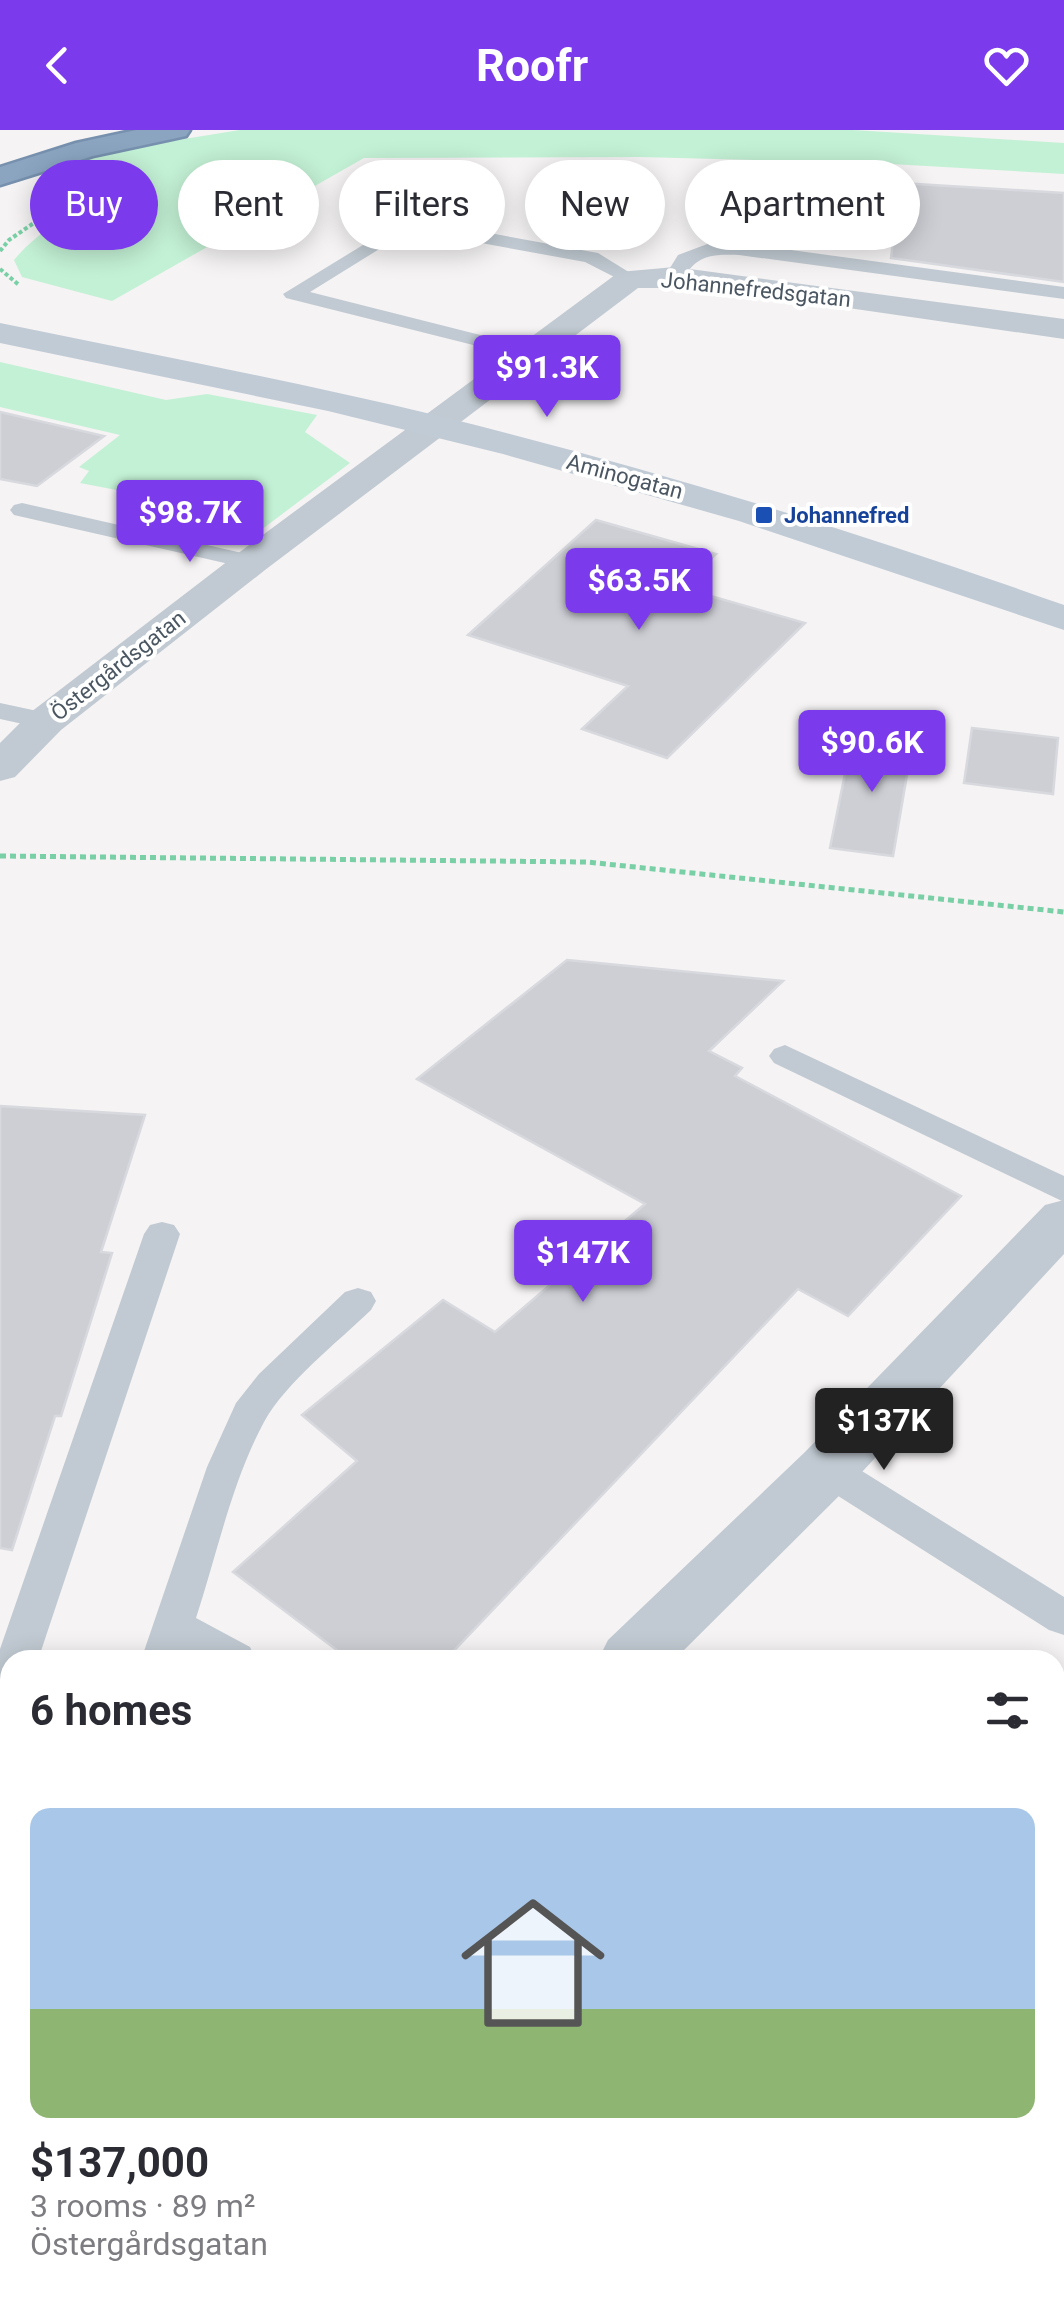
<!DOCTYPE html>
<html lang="en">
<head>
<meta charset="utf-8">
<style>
  body { margin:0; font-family:Roboto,sans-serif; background:#f2f2f3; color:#2b2b33; height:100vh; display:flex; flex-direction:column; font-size:38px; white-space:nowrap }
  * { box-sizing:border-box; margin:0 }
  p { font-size:32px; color:#7c7c81 }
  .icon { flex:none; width:55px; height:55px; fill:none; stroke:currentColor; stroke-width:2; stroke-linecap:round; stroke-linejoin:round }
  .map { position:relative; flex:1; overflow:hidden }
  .side { position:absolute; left:0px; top:1520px; width:1065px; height:670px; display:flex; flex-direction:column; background:#fff; border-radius:30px 30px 0 0; box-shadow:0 5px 25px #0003 }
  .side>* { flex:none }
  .top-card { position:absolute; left:30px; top:30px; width:1005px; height:90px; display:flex; gap:20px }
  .price { position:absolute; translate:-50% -85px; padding:0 22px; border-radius:10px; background:#7c3aed; color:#fff; font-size:32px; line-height:65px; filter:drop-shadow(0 2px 5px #0008) }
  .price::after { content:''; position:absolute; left:50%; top:60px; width:30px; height:22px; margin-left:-15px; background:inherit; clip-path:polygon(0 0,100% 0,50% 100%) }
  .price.current { background:#222; color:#fff }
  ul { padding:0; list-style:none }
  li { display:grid; align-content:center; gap:20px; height:530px; padding:0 30px }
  li span { display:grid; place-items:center; height:310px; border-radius:20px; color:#555 }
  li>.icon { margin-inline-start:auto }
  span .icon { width:180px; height:180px; fill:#fffc; stroke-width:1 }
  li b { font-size:42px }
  h2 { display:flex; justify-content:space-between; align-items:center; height:120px; padding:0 30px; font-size:42px }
  .chip { padding:0 35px; border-radius:45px; background:#fff; box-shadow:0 5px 25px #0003; font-size:35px; line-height:90px }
  .chip.current { background:#7c3aed; color:#fff }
  header { display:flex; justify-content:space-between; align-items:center; height:130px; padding:0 30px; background:#7c3aed; color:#fff; font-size:45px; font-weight:700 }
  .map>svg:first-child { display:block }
</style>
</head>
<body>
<header><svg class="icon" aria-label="back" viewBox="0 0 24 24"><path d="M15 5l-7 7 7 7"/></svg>Roofr<svg class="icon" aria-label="heart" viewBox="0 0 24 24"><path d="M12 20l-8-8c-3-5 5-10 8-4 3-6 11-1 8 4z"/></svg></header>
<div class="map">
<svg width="1064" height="2190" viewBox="0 0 1064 2190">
  <rect width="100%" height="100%" fill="#f5f3f3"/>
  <g fill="#c3f1d5">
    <path d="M240,0H853L1064,13V44L874,33L640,27L364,28L112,171L22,147L14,130C35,104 64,90 86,65L81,50L60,38L128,18Z"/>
    <polygon points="0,232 166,270 207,264 317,285 305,302 350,333 249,409 195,400 211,378 80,353 89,341 79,337 120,305 0,277"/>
  </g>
  <g fill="#cdcfd5" stroke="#d7d9de" stroke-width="2.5">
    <polygon points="701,47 782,50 771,109 698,99"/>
    <polygon points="900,53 1064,63 1064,152 891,128"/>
    <polygon points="0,282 104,306 37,356 0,349"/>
    <polygon points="596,390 716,424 679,457 805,493 667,628 582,599 628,556 468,505"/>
    <polygon points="972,598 1058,608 1053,664 964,653"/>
    <polygon points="853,604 913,610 893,726 830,718"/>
    <polygon points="567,830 783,851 709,921 742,938 735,946 961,1066 848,1186 798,1159 445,1530 350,1530 233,1442 357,1331 302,1285 443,1170 495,1202 645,1074 417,949"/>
    <polygon points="0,976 145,985 101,1122 112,1123 61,1286 55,1286 12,1420 0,1418"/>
  </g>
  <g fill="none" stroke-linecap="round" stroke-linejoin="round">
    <defs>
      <polygon id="highway" points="136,0 190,0 186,6 93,26 0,55 0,37 76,13"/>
    </defs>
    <use href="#highway" stroke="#7690ad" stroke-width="5"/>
    <g stroke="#7ad0a6" stroke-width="4" stroke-dasharray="4 2.5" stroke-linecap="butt">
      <polyline points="0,121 9,110 50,82"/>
      <polyline points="0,139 19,155"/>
    </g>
    <polyline stroke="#7ad0a6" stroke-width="5" stroke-dasharray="6 4" stroke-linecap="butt" points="0,726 587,732 1064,782"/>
    <g fill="#c1cad2" fill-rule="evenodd">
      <polygon points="407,88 598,123 640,149 630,155 585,132 410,100 310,162 536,219 540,223 529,229 286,168 283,164"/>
      <path d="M710,113H739L1064,157V169L739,125C711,124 697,125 682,150H668L665,146L678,125Z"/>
      <polygon points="22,373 251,425 263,432 251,439 14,385 10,380 14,375"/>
      <polygon points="0,573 56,585 59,591 46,599 0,589"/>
      <polygon points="785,915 1064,1046 1064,1072 774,933 769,926 774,919"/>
      <polygon points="162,1092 174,1095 180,1104 38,1530 10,1530 10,1596 0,1599 0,1519 144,1104 150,1095"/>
      <path d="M358,1158L371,1162L376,1171L371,1180C338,1212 286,1252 264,1292C232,1351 217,1424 196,1488L250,1517L256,1530H198L185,1523L183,1530H141L207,1337L236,1273L259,1244L345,1162Z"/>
      <polygon points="827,1324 841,1328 1064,1467 1064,1505 1049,1500 813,1350 808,1339 813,1328"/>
    </g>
    <g fill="#c1cad2" fill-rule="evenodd">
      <polygon points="675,137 1064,189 1064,209 709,158 638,158 265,440 61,600 15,647 0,651 0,613 31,582 237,424 619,142"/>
      <polygon points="1064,1070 1064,1124 849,1356 674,1530 598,1530 608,1510 805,1322 1045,1075"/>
      <polygon points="0,1773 10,1775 10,1843 0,1841"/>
    </g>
    <path fill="#c1cbd6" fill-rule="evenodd" d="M0,193C146,223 293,251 439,286C650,338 858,402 1064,475V500L739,391L503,324L328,281L0,213Z"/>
    <use href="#highway" fill="#8ba5c1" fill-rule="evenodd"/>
  </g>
  <rect fill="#1a4fb4" stroke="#fff" stroke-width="4" x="754" y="375" width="20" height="20" rx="5"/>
  <g text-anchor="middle" stroke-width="8" stroke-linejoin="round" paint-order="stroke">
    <g font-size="22" fill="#4a5661" stroke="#fff">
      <text transform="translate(756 159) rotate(6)" y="8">Johannefredsgatan</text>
      <text transform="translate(625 346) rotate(15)" y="8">Aminogatan</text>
      <text transform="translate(118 535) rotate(-38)" y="8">Östergårdsgatan</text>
    </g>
    <g font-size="22" font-weight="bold" fill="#164399" stroke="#fff" text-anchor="start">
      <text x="784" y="393">Johannefred</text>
    </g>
  </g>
</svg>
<b class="price" style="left:547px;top:290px">$91.3K</b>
<b class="price" style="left:190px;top:435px">$98.7K</b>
<b class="price" style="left:639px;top:503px">$63.5K</b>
<b class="price" style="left:872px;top:665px">$90.6K</b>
<b class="price" style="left:583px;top:1175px">$147K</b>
<b class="price current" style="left:884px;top:1343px">$137K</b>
<div class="top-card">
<a class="chip current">Buy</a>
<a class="chip">Rent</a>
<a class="chip">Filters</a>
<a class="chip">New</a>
<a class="chip">Apartment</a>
</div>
<section class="side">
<h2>6 homes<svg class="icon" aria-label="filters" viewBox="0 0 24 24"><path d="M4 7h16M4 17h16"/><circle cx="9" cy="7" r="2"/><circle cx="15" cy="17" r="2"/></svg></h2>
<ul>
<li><span style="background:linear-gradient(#a9c7e8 65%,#8fb573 0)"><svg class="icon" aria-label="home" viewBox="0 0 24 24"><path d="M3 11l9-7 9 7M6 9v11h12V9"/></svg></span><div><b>$137,000</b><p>3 rooms · 89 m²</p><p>Östergårdsgatan</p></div></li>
</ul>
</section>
</div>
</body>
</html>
